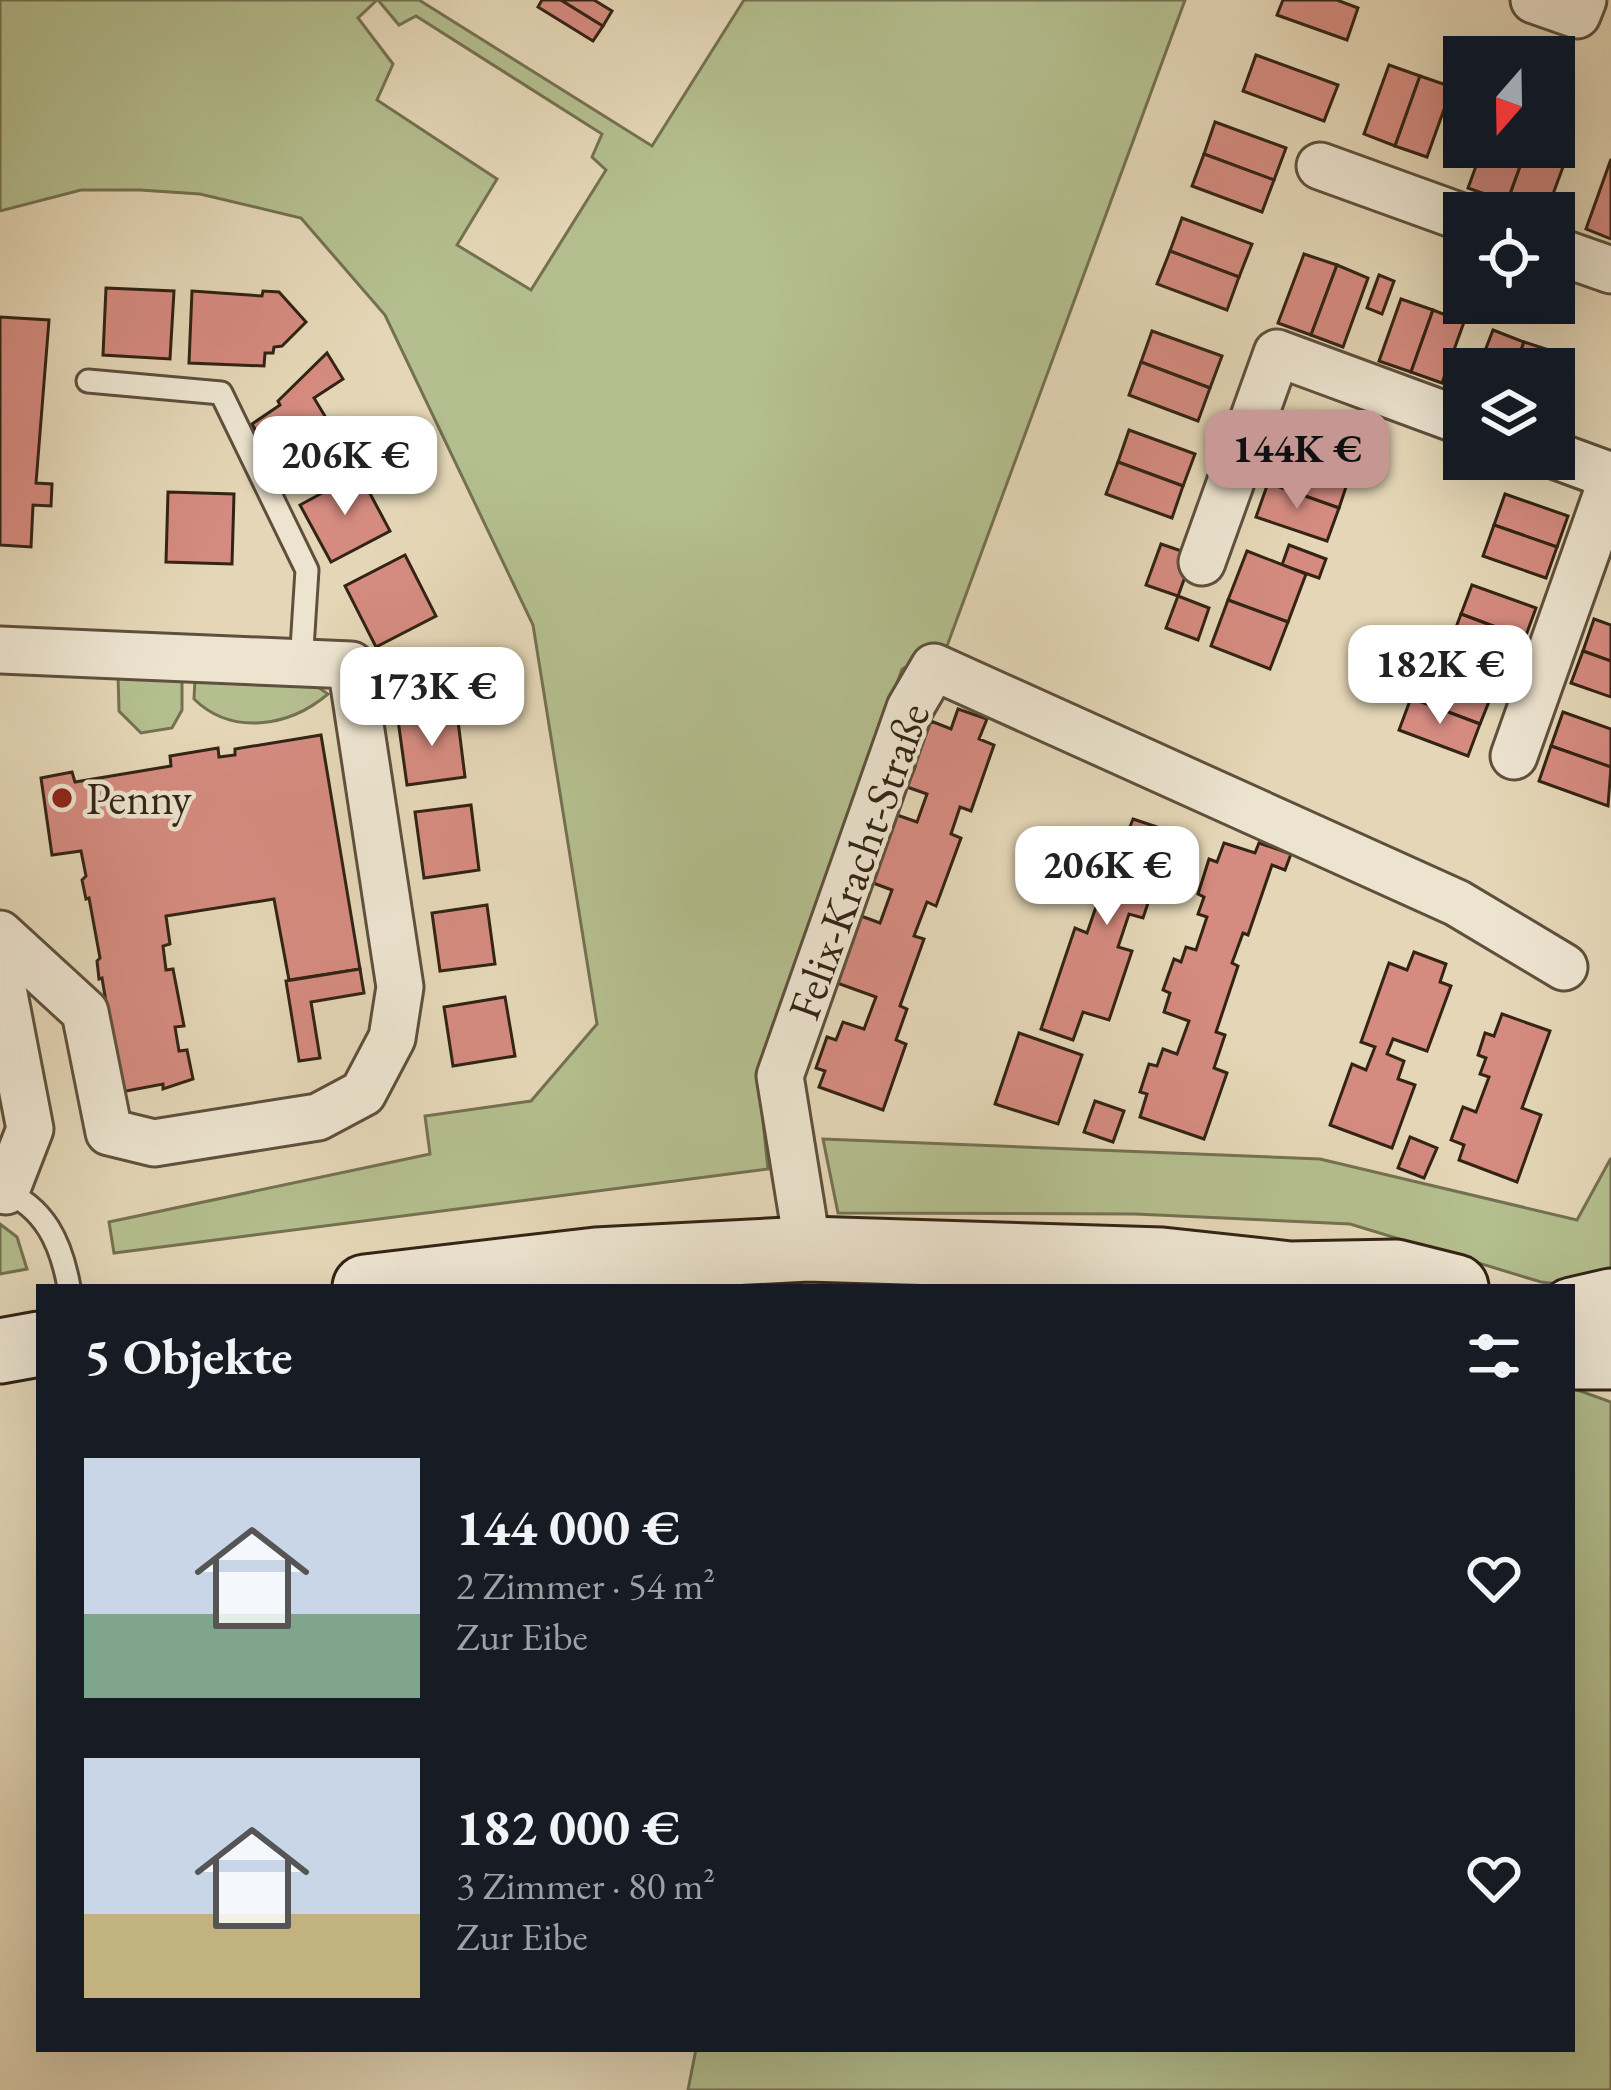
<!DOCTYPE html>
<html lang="de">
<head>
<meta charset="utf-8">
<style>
  body { margin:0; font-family:"EB Garamond",serif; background:#20242c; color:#f1f3f6; height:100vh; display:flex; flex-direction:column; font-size:45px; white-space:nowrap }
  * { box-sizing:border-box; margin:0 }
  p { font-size:39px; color:#9ea1a6 }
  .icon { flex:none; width:66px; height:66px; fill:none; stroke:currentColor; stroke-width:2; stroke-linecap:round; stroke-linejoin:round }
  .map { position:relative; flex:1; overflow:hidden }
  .panel { position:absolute; left:36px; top:1284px; width:1539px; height:768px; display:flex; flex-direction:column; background:#171b24; border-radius:0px; box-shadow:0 12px 48px #0002 }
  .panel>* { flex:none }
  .needle { width:78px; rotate:200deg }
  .fabs { position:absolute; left:1443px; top:36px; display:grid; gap:24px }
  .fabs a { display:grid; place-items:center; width:132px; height:132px; border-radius:0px; background:#171b24; box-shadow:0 12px 48px #0002; font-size:60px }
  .price { position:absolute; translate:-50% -102px; padding:0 27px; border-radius:24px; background:#fff; color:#222; font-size:39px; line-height:78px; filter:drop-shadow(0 3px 6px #0008) }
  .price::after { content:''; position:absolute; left:50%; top:72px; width:36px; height:27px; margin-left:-18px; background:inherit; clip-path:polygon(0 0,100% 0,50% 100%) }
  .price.selected { background:#c59692; color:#111 }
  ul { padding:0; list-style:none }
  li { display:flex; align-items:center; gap:36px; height:300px; padding:0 48px }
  li span { display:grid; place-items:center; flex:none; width:336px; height:240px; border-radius:0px; color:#555 }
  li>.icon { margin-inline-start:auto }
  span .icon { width:144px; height:144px; fill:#fffc; stroke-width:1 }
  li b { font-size:51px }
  h2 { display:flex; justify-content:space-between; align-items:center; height:144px; padding:0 48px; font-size:51px }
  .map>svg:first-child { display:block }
</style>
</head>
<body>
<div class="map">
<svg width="1611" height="2090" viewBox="0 0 1611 2090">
  <rect width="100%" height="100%" fill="#e4d6b6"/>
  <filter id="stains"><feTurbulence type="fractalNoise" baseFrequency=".00167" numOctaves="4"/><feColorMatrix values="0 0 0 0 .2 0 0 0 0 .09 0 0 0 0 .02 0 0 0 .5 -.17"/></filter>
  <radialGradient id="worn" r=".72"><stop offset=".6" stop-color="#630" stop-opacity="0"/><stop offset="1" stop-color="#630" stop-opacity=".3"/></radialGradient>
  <g fill="#b4be8e" stroke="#747152" stroke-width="3">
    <polygon points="0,0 377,0 358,18 393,64 377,100 497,179 457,245 531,290 606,170 592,157 602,134 416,16 399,25 378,0 419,0 652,146 744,0 1185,0 947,646 902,669 758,1074 768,1169 114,1253 109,1222 430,1154 425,1116 531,1101 597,1024 533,625 385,315 301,218 200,194 140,190 81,190 0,211"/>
    <polygon points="118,674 182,678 182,710 172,728 141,733 119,711"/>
    <path d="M195,679L315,685L328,694C289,727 232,736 194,699Z"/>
    <polygon points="823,1139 1320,1159 1577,1220 1611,1158 1611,1277 1595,1288 1541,1282 1350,1224 1135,1214 838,1213"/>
    <polygon points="0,1224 17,1237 27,1269 0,1274"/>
    <polygon points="791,1270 1046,1287 607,1287"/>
    <polygon points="1572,1388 1611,1402 1611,2090 688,2090 696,2049 1572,2049"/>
  </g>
  <g fill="#d58b80" stroke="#332415" stroke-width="3">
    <polygon points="542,0 561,0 603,26 593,41 538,7"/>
    <polygon points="561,0 594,0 612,11 603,26"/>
    <polygon points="1283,0 1337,0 1358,8 1347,40 1277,15"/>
    <polygon points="1256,55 1338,85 1324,121 1243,91"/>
    <polygon points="1389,65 1420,76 1395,146 1364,134"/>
    <polygon points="1420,76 1452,87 1427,157 1395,146"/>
    <polygon points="1215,122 1286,148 1274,180 1204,154"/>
    <polygon points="1554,141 1570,148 1546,213 1507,202 1527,147 1554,147"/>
    <polygon points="1483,147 1527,147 1507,202 1468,188"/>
    <polygon points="1204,154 1274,180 1262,212 1192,186"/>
    <polygon points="1611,159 1611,239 1586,229"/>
    <polygon points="1182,218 1252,244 1239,277 1170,251"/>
    <polygon points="1170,251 1239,277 1227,310 1157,284"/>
    <polygon points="1304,254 1337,265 1311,335 1278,323"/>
    <polygon points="1337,265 1368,278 1343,347 1311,335"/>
    <polygon points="1379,275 1394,281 1382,314 1367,308"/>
    <polygon points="106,288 174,291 170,359 103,355"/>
    <polygon points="192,291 262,296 263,291 279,292 306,322 282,346 274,347 273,353 265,353 264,366 189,363"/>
    <polygon points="1401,299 1433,310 1411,372 1379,361"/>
    <polygon points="1433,310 1464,322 1442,383 1411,372"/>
    <polygon points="0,317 49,320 36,483 52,484 51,506 33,505 31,547 0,545"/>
    <polygon points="1493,330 1524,342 1514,369 1478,369"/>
    <polygon points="1152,331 1222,356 1210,388 1141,362"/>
    <polygon points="1524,342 1555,352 1549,369 1514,369"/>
    <polygon points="327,353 343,379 314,398 343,446 283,480 252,424 280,405 278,401"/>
    <polygon points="1141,362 1210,388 1198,421 1129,395"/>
    <polygon points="1272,425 1336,447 1327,470 1264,448"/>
    <polygon points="1129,430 1195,454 1183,486 1118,462"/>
    <polygon points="1278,453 1349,478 1339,508 1268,483"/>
    <polygon points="1118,462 1183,486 1172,518 1106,494"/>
    <polygon points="359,473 390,531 331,562 300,505"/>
    <polygon points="1268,483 1339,508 1327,541 1256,517"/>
    <polygon points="168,492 234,494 232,564 166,562"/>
    <polygon points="1505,494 1568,516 1557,547 1494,525"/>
    <polygon points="1494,525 1557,547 1546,578 1483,556"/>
    <polygon points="1161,544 1193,555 1178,596 1146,585"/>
    <polygon points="1289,545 1326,559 1319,578 1282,565"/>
    <polygon points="1247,551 1306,574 1288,622 1228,600"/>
    <polygon points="405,555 436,616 376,647 345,586"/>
    <polygon points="1472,585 1536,608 1525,638 1461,614"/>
    <polygon points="1178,596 1209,608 1198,640 1166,628"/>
    <polygon points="1228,600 1288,622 1270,669 1211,646"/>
    <polygon points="1461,614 1525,638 1514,669 1449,646"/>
    <polygon points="1594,619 1611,625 1611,661 1583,651"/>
    <polygon points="1583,651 1611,661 1611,697 1571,683"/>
    <polygon points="1422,667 1492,694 1480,724 1411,698"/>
    <polygon points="1411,698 1480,724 1468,756 1399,730"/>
    <polygon points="958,709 987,719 979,739 994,745 971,811 960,807 951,834 961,838 936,906 927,902 914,936 924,939 900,1006 907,1009 896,1040 906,1044 883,1110 819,1087 825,1071 816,1068 827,1037 836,1040 843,1022 864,1029 876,997 837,983 846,932 854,934 861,916 880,923 892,890 873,883 879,866 870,863 882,829 891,833 897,815 917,822 927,794 907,787 915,767 906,764 918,731 926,734 931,721 951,729"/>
    <polygon points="1563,712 1611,729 1611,767 1551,746"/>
    <polygon points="457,713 465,777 407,785 398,720"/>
    <polygon points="321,735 360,969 289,980 274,899 166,916 170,944 163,946 166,970 173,969 184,1026 175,1027 179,1051 187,1050 193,1079 163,1089 163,1084 121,1092 102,978 99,979 97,961 100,958 89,898 86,899 82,880 86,876 81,851 52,855 41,778 72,772 75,782 171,766 170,756 218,748 219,757 235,755 235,749"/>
    <polygon points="1551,746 1611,767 1608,806 1539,781"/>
    <polygon points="471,805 479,870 424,878 415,812"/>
    <polygon points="1133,819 1172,832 1143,918 1129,914 1118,947 1132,951 1109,1020 1083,1012 1073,1040 1041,1029 1075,928 1087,933 1097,904 1085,899 1108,830 1126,837"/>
    <polygon points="1224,843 1255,853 1259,843 1291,854 1285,870 1272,865 1248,935 1243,933 1232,963 1238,966 1216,1032 1225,1035 1214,1068 1227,1073 1204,1139 1140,1117 1147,1094 1140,1092 1149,1064 1157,1066 1163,1049 1177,1054 1189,1021 1164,1012 1170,993 1163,990 1174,959 1181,962 1186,947 1196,950 1207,917 1198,914 1204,897 1198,894 1209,859 1217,862"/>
    <polygon points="487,905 495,964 440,971 432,913"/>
    <polygon points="1414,952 1446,964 1440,982 1451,986 1427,1051 1393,1039 1387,1054 1404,1061 1398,1079 1415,1085 1392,1148 1330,1125 1352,1064 1366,1070 1375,1047 1361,1042 1389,963 1407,970"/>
    <polygon points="360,969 364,993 311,1002 320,1058 299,1061 286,981"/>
    <polygon points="505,997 515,1056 453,1066 444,1007"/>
    <polygon points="1502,1014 1550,1031 1522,1108 1541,1115 1517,1182 1459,1160 1464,1145 1451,1140 1463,1107 1476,1112 1489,1077 1480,1074 1486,1058 1478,1055 1485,1033 1494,1036"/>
    <polygon points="1019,1033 1082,1055 1058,1124 995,1104"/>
    <polygon points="1095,1101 1124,1111 1113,1142 1084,1132"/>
    <polygon points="1410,1137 1437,1148 1424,1178 1398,1168"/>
  </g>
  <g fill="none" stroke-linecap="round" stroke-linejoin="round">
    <defs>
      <g id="service">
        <polyline points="88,381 221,393 307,570 301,664"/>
        <path d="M2,1190C45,1207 61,1243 69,1287"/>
      </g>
      <g id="minor">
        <polyline points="1534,0 1577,15 1583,0"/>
        <polyline points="1320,166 1464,218"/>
        <polyline points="1554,250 1611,270"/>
        <polyline points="1554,455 1611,476"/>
        <polyline points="1202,562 1277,353 1464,422"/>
        <polyline points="0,650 351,665 400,987 392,1038 363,1093 318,1117 154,1143 109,1132 85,1012 0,934"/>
        <polyline points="1514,756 1611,482"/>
        <polyline points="0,973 30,1129 6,1191"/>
        <polyline points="808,1249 780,1076 910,708 934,667 1457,903 1564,967"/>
      </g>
      <g id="secondary">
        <polyline points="365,1287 596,1260 808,1249 1162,1260 1290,1274 1396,1272 1456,1287"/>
        <polyline points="1572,1310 1611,1301"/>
        <polyline points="0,1351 39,1344"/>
        <polyline points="1572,1357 1611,1357"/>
      </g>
    </defs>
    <use href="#service" stroke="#5f503d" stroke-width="27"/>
    <use href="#minor" stroke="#5f503d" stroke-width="51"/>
    <use href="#secondary" stroke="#332415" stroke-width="69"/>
    <use href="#service" stroke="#ede4d0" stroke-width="21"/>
    <use href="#minor" stroke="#ede4d0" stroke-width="45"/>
    <use href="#secondary" stroke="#ede4d0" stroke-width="63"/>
  </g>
  <circle fill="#8f2418" stroke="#ede4d0" stroke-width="4.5" cx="62" cy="798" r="12"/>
  <g text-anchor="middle" stroke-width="9" stroke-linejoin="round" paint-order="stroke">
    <g font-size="45" fill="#332415" stroke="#ede4d0" text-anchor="start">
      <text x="86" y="814">Penny</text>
    </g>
    <g font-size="45" fill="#332415" stroke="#ede4d0">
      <text transform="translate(858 861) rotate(-70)" y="16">Felix-Kracht-Straße</text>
    </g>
  </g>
  <rect width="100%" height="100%" filter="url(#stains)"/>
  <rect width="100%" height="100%" fill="url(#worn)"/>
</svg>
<div class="fabs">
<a><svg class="needle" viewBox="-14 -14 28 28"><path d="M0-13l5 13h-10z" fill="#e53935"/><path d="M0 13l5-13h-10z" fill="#9ea1a6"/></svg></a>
<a><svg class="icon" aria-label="locate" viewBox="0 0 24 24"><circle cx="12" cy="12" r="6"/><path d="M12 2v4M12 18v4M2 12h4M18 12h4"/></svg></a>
<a><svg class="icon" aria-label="layers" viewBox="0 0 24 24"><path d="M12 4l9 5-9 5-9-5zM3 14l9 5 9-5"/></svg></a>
</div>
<b class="price selected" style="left:1297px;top:512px">144K €</b>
<b class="price" style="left:345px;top:518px">206K €</b>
<b class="price" style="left:1440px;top:727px">182K €</b>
<b class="price" style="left:432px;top:749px">173K €</b>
<b class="price" style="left:1107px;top:928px">206K €</b>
<section class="panel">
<h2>5 Objekte<svg class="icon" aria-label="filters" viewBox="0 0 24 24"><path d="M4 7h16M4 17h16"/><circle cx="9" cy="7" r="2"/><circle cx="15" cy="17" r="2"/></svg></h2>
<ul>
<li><span style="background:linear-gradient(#c9d6e8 65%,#7fa58c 0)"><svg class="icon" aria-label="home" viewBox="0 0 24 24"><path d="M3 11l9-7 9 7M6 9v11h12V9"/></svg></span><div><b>144 000 €</b><p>2 Zimmer · 54 m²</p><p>Zur Eibe</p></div><svg class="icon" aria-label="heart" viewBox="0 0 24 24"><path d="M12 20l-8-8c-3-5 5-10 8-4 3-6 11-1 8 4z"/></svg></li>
<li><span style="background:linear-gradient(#c9d6e8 65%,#c2b280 0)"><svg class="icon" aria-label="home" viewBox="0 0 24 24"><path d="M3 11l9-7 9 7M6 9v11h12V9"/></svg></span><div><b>182 000 €</b><p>3 Zimmer · 80 m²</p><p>Zur Eibe</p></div><svg class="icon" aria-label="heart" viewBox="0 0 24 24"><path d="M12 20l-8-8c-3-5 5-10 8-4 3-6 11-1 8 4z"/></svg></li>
</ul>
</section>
</div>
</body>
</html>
